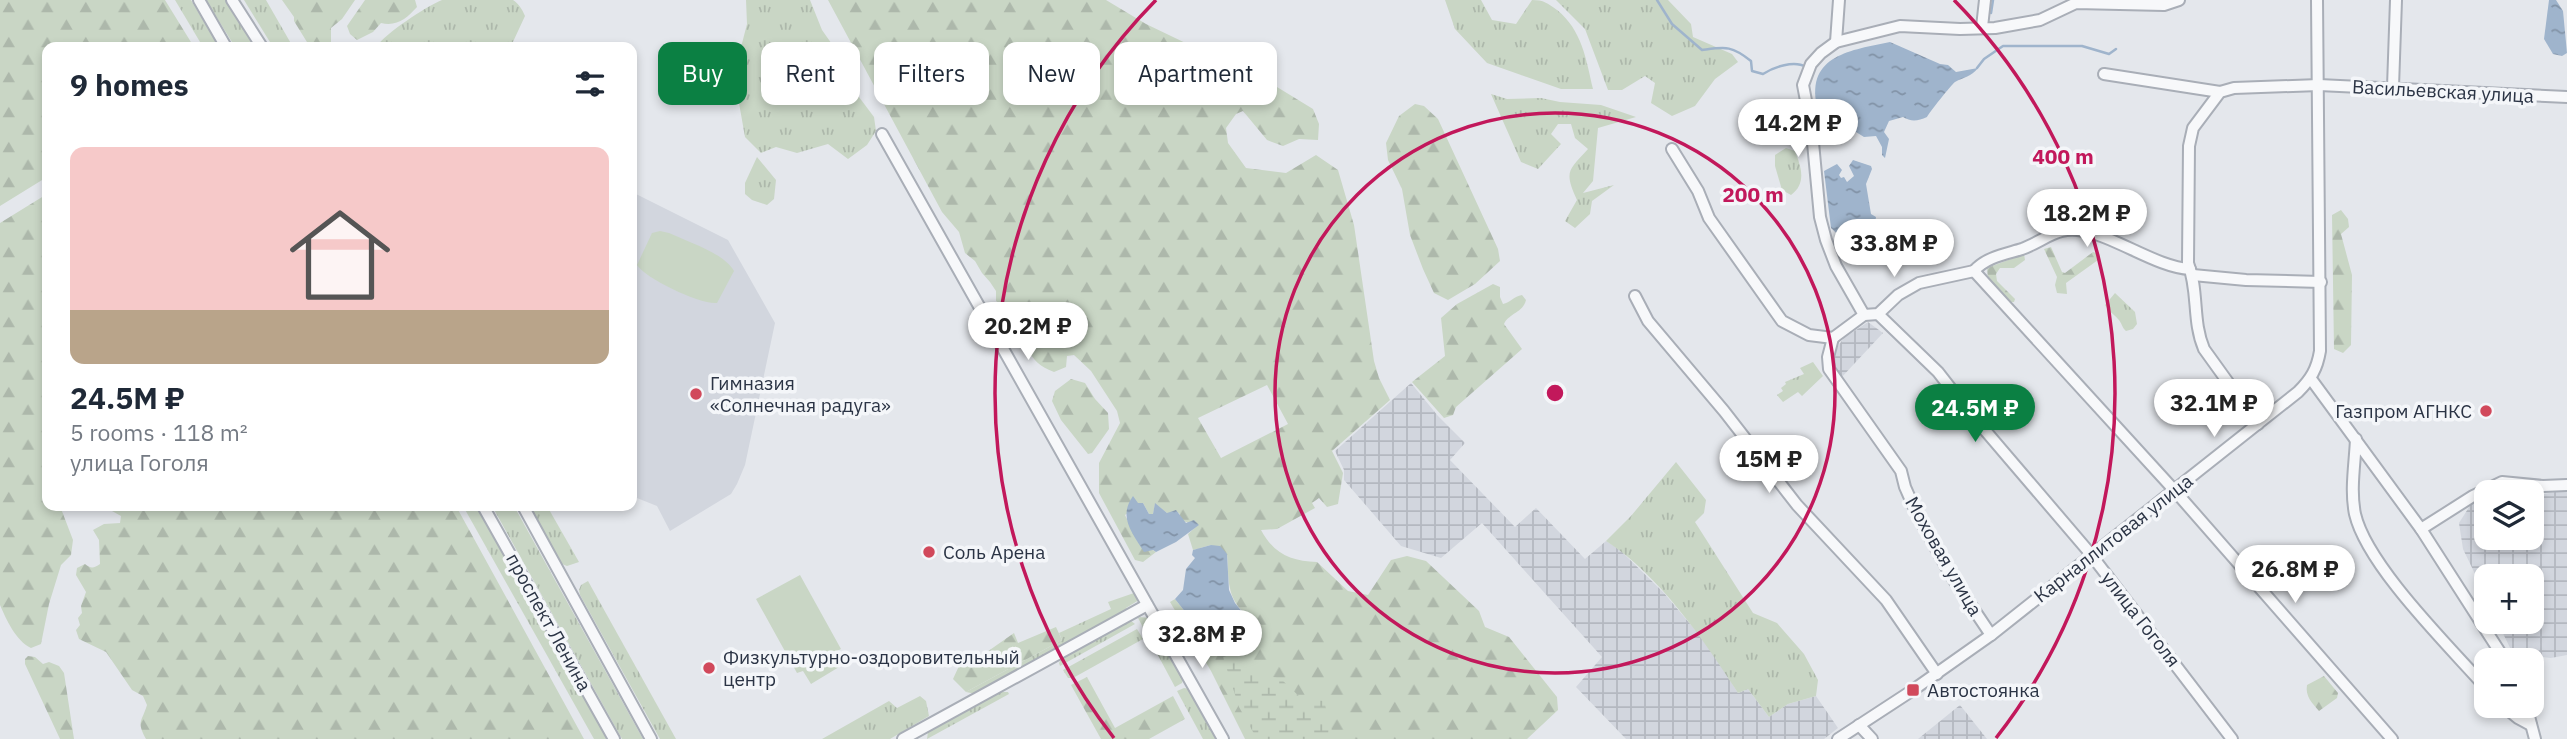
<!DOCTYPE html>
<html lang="en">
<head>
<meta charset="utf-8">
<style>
  body { margin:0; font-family:"IBM Plex Sans",sans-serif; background:#f6f6f7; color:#1f2937; height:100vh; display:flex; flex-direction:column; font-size:26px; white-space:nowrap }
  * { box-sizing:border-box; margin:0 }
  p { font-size:23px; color:#747a83 }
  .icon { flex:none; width:38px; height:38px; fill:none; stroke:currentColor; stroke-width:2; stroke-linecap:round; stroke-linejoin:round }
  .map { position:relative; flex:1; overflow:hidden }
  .side { position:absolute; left:42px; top:42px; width:595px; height:469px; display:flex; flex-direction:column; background:#fff; border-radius:14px; box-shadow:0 4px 10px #0003 }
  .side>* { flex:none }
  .top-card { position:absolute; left:658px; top:42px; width:665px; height:63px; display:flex; gap:14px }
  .buttons { position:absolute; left:2474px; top:480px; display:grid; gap:14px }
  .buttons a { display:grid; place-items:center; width:70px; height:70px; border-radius:14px; background:#fff; box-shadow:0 4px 10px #0003; font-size:35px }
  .price { position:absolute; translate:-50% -60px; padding:0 16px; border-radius:24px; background:#fff; color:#222; font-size:23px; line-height:46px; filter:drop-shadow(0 2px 4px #0008) }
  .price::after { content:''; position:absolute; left:50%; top:42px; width:21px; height:16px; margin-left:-10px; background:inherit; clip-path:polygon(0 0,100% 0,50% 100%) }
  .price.selected { background:#0b8043; color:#fff }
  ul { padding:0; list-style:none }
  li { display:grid; align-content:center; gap:14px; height:371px; padding:0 28px }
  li+li { border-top:2px solid #e0e1e3 }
  li span { display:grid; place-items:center; height:217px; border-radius:14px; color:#555 }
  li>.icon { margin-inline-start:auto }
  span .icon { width:126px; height:126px; fill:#fffc; stroke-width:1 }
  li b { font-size:30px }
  h2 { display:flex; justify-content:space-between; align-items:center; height:84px; padding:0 28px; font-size:30px }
  .tag { padding:0 24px; border-radius:14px; background:#fff; box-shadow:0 4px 10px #0003; font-size:24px; line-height:63px }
  .tag.selected { background:#0b8043; color:#fff }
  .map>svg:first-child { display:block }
</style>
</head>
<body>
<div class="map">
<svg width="2567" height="739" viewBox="0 0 2567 739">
  <defs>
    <pattern id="industrial-grid" width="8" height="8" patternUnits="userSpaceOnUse" patternTransform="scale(1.75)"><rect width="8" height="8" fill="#d2d6de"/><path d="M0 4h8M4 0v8" fill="none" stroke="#b4b8c0"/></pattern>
    <pattern id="grass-tufts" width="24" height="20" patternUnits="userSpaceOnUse" patternTransform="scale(1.75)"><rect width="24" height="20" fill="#c9d6c5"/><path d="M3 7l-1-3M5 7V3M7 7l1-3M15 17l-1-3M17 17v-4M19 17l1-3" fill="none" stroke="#adb8ab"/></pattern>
    <pattern id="forest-firs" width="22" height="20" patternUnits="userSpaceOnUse" patternTransform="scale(1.75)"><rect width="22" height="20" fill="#c9d6c5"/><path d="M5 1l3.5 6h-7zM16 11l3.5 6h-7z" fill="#adb8ab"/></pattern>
    <pattern id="wetland-marsh" width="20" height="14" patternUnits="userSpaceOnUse" patternTransform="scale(1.75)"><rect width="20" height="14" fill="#c9d6c5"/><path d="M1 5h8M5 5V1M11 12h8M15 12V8" fill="none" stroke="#adb8ab"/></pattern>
    <pattern id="water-ripples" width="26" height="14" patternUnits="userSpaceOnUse" patternTransform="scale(1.75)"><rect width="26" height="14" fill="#9fb4cc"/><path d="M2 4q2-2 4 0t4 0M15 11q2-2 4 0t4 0" fill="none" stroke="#8293a7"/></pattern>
  </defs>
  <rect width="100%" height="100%" fill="#e4e7ec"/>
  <polygon fill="#d2d6de" points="632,192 728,240 775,323 745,465 737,484 731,494 670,531 657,506 632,496"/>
  <g fill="url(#industrial-grid)">
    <polygon points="1868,322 1883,333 1840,379 1835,370 1834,356 1838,346 1844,338"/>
    <polygon points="1411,383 1438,416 1465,443 1450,460 1515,527 1536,508 1585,559 1606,541 1620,550 1664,593 1707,644 1738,693 1748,689 1769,717 1788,704 1816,696 1838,728 1824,739 1626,739 1576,687 1602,657 1482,523 1441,558 1401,546 1344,480 1344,470 1335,451"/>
    <polygon points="2498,489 2523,489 2544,494 2567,490 2567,655 2551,658 2513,654 2497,621 2532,621 2532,576 2487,576 2487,599 2463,549 2459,523 2471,504 2487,495 2487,537 2532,537 2532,492 2493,492"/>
    <polygon points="1960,705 1987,739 1918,739"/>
  </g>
  <g fill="url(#grass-tufts)">
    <polygon points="175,0 191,0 219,47 203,47"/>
    <polygon points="206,0 226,0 256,47 235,47"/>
    <polygon points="244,0 266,0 293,47 273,47"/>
    <path d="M442,0H513C519,4 522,9 525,16L512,44L516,47H376C386,33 425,7 442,0Z"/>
    <polygon points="746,0 810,0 822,30 841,57 850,85 874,117 876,131 867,145 848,159 828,144 797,153 776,147 761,153 745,137 736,86 739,55 747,24"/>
    <path d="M1445,0H1481L1492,20L1516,24L1532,0C1544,0 1547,3 1557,10C1582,30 1586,59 1593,89H1561L1487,63L1455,29Z"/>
    <polygon points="1556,0 1668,0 1691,24 1693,37 1732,54 1738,62 1715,79 1695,106 1672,116 1651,103 1655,83 1645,76 1622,90 1608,90 1585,29"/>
    <path d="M1491,94L1507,99L1541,98L1560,102L1601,105L1636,117L1598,128L1593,181L1583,193L1614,185L1592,201L1590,214L1575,228L1565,221L1577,200C1564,171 1568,171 1588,149L1575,138L1571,124H1558L1551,134L1561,144L1538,169L1521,162Z"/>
    <path d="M1786,148L1795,151C1801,167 1807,183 1791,195L1782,190L1775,166V155Z"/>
    <polygon points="757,157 776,180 774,199 767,205 752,200 745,194 745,183"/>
    <path d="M2115,293L2135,312L2137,324L2133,329L2126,331C2122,328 2122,323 2118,319C2114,314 2109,312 2105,305Z"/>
    <polygon points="1813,362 1823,376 1802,396 1798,392 1783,402 1777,395 1783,391 1781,388 1786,384 1785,382 1804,374 1800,368"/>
    <path d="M1676,462L1706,500L1704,513L1695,522L1753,613L1777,623L1804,654L1818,680L1816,696L1788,704L1769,717L1748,689L1738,693C1704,640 1659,575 1606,541L1631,516Z"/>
    <polygon points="463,506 477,506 607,739 594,739"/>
    <polygon points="492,506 514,506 643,739 622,739"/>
    <polygon points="530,506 547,506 579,562 567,566 562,564"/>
    <polygon points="588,581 676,739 660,739 580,595 579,590 581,585"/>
    <polygon points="1134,593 1139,600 1126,608 1127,610 976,694 966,692 1062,640 1059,633 1111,609 1108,602"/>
    <polygon points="1140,617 1149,618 1184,676 1182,683 1175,687 1138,618"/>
    <polygon points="1130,620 1135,624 1060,666 1059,663 1062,657"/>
    <polygon points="1137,629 1143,639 1073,678 1068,678 1063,670"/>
    <polygon points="1184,688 1190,689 1219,739 1203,739 1177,691"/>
    <polygon points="1001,692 1008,692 1009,694 927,739 928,732"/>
    <polygon points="920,696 926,701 929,716 890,739 822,739 889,701 897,708"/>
  </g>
  <g fill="url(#forest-firs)" fill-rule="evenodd">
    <polygon points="0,0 165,0 194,47 47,47 47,177 0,206"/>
    <polygon points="282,0 355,0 342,19 331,28 331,47 310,47 294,21 294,17"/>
    <path d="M365,0H415L417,7C407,18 397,27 381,23L373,32L357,40L350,34L347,26Z"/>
    <path d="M828,0H1106L1146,24L1277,87L1313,109L1319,124L1318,140L1299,139L1283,146L1267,140L1243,111L1236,114L1226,128L1228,143L1246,168L1286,173L1316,155L1338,170L1354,225L1374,361L1379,378L1390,400L1332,451L1343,473L1338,504L1327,507L1319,498L1312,503L1315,508L1277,529L1261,530C1274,554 1291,561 1317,562L1348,591L1368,595L1391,560L1407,556L1426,561L1479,611L1485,627L1509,637L1557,697L1558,710L1527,739H1245L1211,671L1170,602L1175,599L1194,623L1202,621L1218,646L1230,648L1238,645L1242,611C1226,594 1229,576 1227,554L1211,545L1193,550L1188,534L1198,525L1182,521L1179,513H1167L1155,504L1153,515L1149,514L1143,503L1125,515L1138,542L1156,552L1143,562L1135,560L1099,493V463L1120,423L1117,411L1091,371L1074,355L1067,356L1066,367L1054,372C1020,359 1029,336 1010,310C1006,306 1001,305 996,301V291L990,282L982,273L975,261L965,253L959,232L942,212ZM1267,385L1288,424L1221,458L1198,418Z"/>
    <polygon points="1415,104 1424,106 1438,119 1498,249 1500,261 1475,284 1448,300 1434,293 1423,269 1410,235 1402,189 1388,160 1386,143 1399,116"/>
    <path d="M47,194V506H60L73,540L71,555L61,565L49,604L41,644L31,648C16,641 6,619 0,605V223Z"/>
    <polygon points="2341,210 2348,219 2349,227 2341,234 2352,275 2351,345 2343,353 2334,349 2332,215"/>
    <polygon points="2051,247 2062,272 2065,273 2093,252 2099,254 2098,260 2066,283 2067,294 2057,293 2055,285 2057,277 2044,249"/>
    <polygon points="2024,254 2025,260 2014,268 2000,268 1996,274 1997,281 2015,299 2014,302 2011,302 1988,279 1987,268"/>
    <path d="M1493,284L1500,287V297L1503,304C1510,303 1514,296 1522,295L1526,300C1523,313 1509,313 1504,324L1522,349L1456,407L1453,415L1444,418L1412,382L1445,356L1441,318L1457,304Z"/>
    <polygon points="1071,379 1085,383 1095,399 1108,413 1109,429 1092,453 1088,454 1061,420 1052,401 1055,391"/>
    <path d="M103,506H456L584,739H146C136,721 142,722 147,705L143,696L132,690L106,652L79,639L76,630L80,625L78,618L82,613L81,606L86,592L76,575L77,568L85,564C91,569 94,568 100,564L99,540L93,530L104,524L120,523L121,516Z"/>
    <polygon points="1056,627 1062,640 966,692 953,679 959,666 984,654 1014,633 1018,643"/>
    <polygon points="28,656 35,657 43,664 49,662 59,666 64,673 74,739 60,739 25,664 25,659"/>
    <path d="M2324,676L2338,693L2337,698L2319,711C2312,703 2305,696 2307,685Z"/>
    <polygon points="1087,677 1115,728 1173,696 1185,719 1149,739 1101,739 1071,685"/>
  </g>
  <polygon fill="url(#wetland-marsh)" points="1239,653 1249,671 1281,679 1302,699 1324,701 1334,739 1257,739 1239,707 1223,657"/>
  <g fill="#c9d6c5">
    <path d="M660,231L669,233C688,242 724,253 734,271L717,303C701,305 646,279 637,265L652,233Z"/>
    <polygon points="800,575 841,649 837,651 844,664 811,684 803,671 797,673 756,599"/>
  </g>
  <g fill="url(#water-ripples)">
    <polygon points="2549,0 2556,0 2563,11 2567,53 2562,56 2553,54 2544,39"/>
    <path d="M1890,42L1940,64L1948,65L1956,72L1978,68C1971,77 1964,77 1955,82C1951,85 1929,113 1927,117C1918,121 1911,122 1903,117L1889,121L1884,132L1889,139L1885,158L1882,155V147L1876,136L1864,137L1856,132L1828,136C1821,127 1820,117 1817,106C1806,55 1852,50 1890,42Z"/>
    <path d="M1853,160L1871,166L1872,169L1866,184L1871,214L1876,217L1872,241C1850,243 1846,242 1831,228L1824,171L1837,164L1842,170L1839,175L1841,178L1844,177L1847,182L1854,176L1849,166Z"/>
    <path d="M1133,496L1138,503H1143L1149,514H1153L1155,503L1167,513L1176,510L1186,523L1194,520L1199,525L1176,542L1156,552L1153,550L1144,552C1132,532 1118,517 1133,496Z"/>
    <polygon points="1211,545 1220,546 1227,554 1229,590 1235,603 1248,619 1252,636 1246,645 1230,648 1218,646 1202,621 1194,623 1175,599 1183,590 1186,569 1195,558 1192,555 1193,550"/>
  </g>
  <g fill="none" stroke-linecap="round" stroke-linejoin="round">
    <g stroke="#9fb4cc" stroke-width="2.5">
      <path d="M1657,0L1672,24L1702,50C1725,47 1731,45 1751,61L1752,71L1763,74C1774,67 1794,60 1806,67"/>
      <polyline points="1991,13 1993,0"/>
      <polyline points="1977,68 1984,59 2003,46 2082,46 2109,54 2116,49"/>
    </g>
    <defs>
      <g id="minor">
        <polyline points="199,0 226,47"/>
        <polyline points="232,0 262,47"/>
        <polyline points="1982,27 1985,0"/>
        <polyline points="1836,42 1839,0"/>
        <polyline points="2104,74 2220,92"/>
        <polyline points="2393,87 2396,0"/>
        <polyline points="882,134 1223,739"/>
        <polyline points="1672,149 1698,191 1709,218 1782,321 1809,335 1833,338"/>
        <polyline points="1974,271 2175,491 2392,739"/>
        <path d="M1974,271C1986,257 2006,254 2022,249C2036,244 2049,234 2062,231C2098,222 2150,267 2190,269"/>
        <polyline points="2193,275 2246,280 2321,282"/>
        <polyline points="1635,296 1648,321 1724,411 1797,505 1886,600 1937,674"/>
        <polyline points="1878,314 1938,372 1966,408 2089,552 2232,739"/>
        <polyline points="1864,315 1836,266 1826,240 1820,217 1812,132 1803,85 1811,64 1821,53 1836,42 1900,26 1960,29 1995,28 2040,20 2076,3 2164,5 2179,0"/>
        <polyline points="1833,338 1828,357 1829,369 1901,471 1905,487 1917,514 1950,574 1991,635"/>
        <polyline points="1833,338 1864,315 1878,314 1898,295 1919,283 1974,271"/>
        <polyline points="2311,379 2421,529 2505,660"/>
        <path d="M2258,424L2204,349C2192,321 2199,292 2188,263L2189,146L2193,128L2220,92L2234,88L2319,85L2567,97"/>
        <path d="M2356,439C2355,463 2350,490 2355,514C2367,566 2450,647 2487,689"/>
        <polyline points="483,506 614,739"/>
        <polyline points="523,506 651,739"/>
        <polyline points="2421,529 2473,496 2502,482 2543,486 2567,485"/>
        <polyline points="2502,705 2518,718 2531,725"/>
        <polyline points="2526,705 2535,739"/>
        <polyline points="1859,725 1872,739"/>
        <polyline points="903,739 1147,605"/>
        <path d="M1838,739L1913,690L1991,635L2298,392C2311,379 2317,369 2320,351L2317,0"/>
      </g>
    </defs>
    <use href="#minor" stroke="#a9aeb7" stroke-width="14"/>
    <use href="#minor" stroke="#f7f8fa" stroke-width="10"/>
  </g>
  <g fill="none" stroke="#c2185b" stroke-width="3.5">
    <circle cx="1555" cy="393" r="280"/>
    <path d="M1114 738A560 560 0 0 1 1156 0M1954 0A560 560 0 0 1 1996 738"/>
  </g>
  <g fill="#d1495b" stroke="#f4f6f9" stroke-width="2.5">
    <circle cx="696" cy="394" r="7"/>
    <circle cx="2486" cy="411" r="7"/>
    <circle cx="929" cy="552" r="7"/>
    <circle cx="709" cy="668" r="7"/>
    <rect x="1906" y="683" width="14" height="14" rx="3.5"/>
  </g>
  <g text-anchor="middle" stroke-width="7" stroke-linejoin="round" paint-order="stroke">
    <g font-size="19" fill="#2b3445" stroke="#f4f6f9">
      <text transform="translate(2443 91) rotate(3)" y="7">Васильевская улица</text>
      <text transform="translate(2113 538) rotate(-38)" y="7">Карналлитовая улица</text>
      <text transform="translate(1944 556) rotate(60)" y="7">Моховая улица</text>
      <text transform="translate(2141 619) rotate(52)" y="7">улица Гоголя</text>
      <text transform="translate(549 622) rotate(61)" y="7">проспект Ленина</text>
    </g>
    <g font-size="19" fill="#2b3445" stroke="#f4f6f9" text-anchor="start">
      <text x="710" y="390">Гимназия<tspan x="710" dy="22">«Солнечная радуга»</tspan></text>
      <text x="2472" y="418" text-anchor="end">Газпром АГНКС</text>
      <text x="943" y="559">Соль Арена</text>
      <text x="723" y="664">Физкультурно-оздоровительный<tspan x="723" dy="22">центр</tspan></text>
      <text x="1927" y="697">Автостоянка</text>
    </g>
  </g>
  <circle cx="1555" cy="393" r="10" fill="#c2185b" stroke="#f4f6f9" stroke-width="3.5"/>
  <g font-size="21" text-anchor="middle" font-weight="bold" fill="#c2185b" stroke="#f4f6f9" stroke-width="7" stroke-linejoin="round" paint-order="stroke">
    <text x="2063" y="164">400 m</text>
    <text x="1753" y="202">200 m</text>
  </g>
</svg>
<div class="buttons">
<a><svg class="icon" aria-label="layers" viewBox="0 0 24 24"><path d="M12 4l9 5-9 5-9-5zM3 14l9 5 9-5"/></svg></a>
<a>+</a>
<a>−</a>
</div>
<b class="price" style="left:1798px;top:159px">14.2M ₽</b>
<b class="price" style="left:2087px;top:249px">18.2M ₽</b>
<b class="price" style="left:1894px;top:279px">33.8M ₽</b>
<b class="price" style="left:1028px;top:362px">20.2M ₽</b>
<b class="price" style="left:2214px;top:439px">32.1M ₽</b>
<b class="price selected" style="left:1975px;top:444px">24.5M ₽</b>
<b class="price" style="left:1769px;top:495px">15M ₽</b>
<b class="price" style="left:2295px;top:605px">26.8M ₽</b>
<b class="price" style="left:1202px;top:670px">32.8M ₽</b>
<div class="top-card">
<a class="tag selected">Buy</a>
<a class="tag">Rent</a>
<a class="tag">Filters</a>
<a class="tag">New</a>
<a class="tag">Apartment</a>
</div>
<section class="side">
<h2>9 homes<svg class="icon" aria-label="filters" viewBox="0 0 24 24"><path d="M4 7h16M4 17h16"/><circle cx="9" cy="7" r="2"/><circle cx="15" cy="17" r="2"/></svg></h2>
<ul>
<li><span style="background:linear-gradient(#f6c9c9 75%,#b9a48a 0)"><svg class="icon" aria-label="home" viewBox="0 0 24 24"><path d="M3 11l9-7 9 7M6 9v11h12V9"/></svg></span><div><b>24.5M ₽</b><p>5 rooms · 118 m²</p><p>улица Гоголя</p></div></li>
</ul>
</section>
</div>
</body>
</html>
